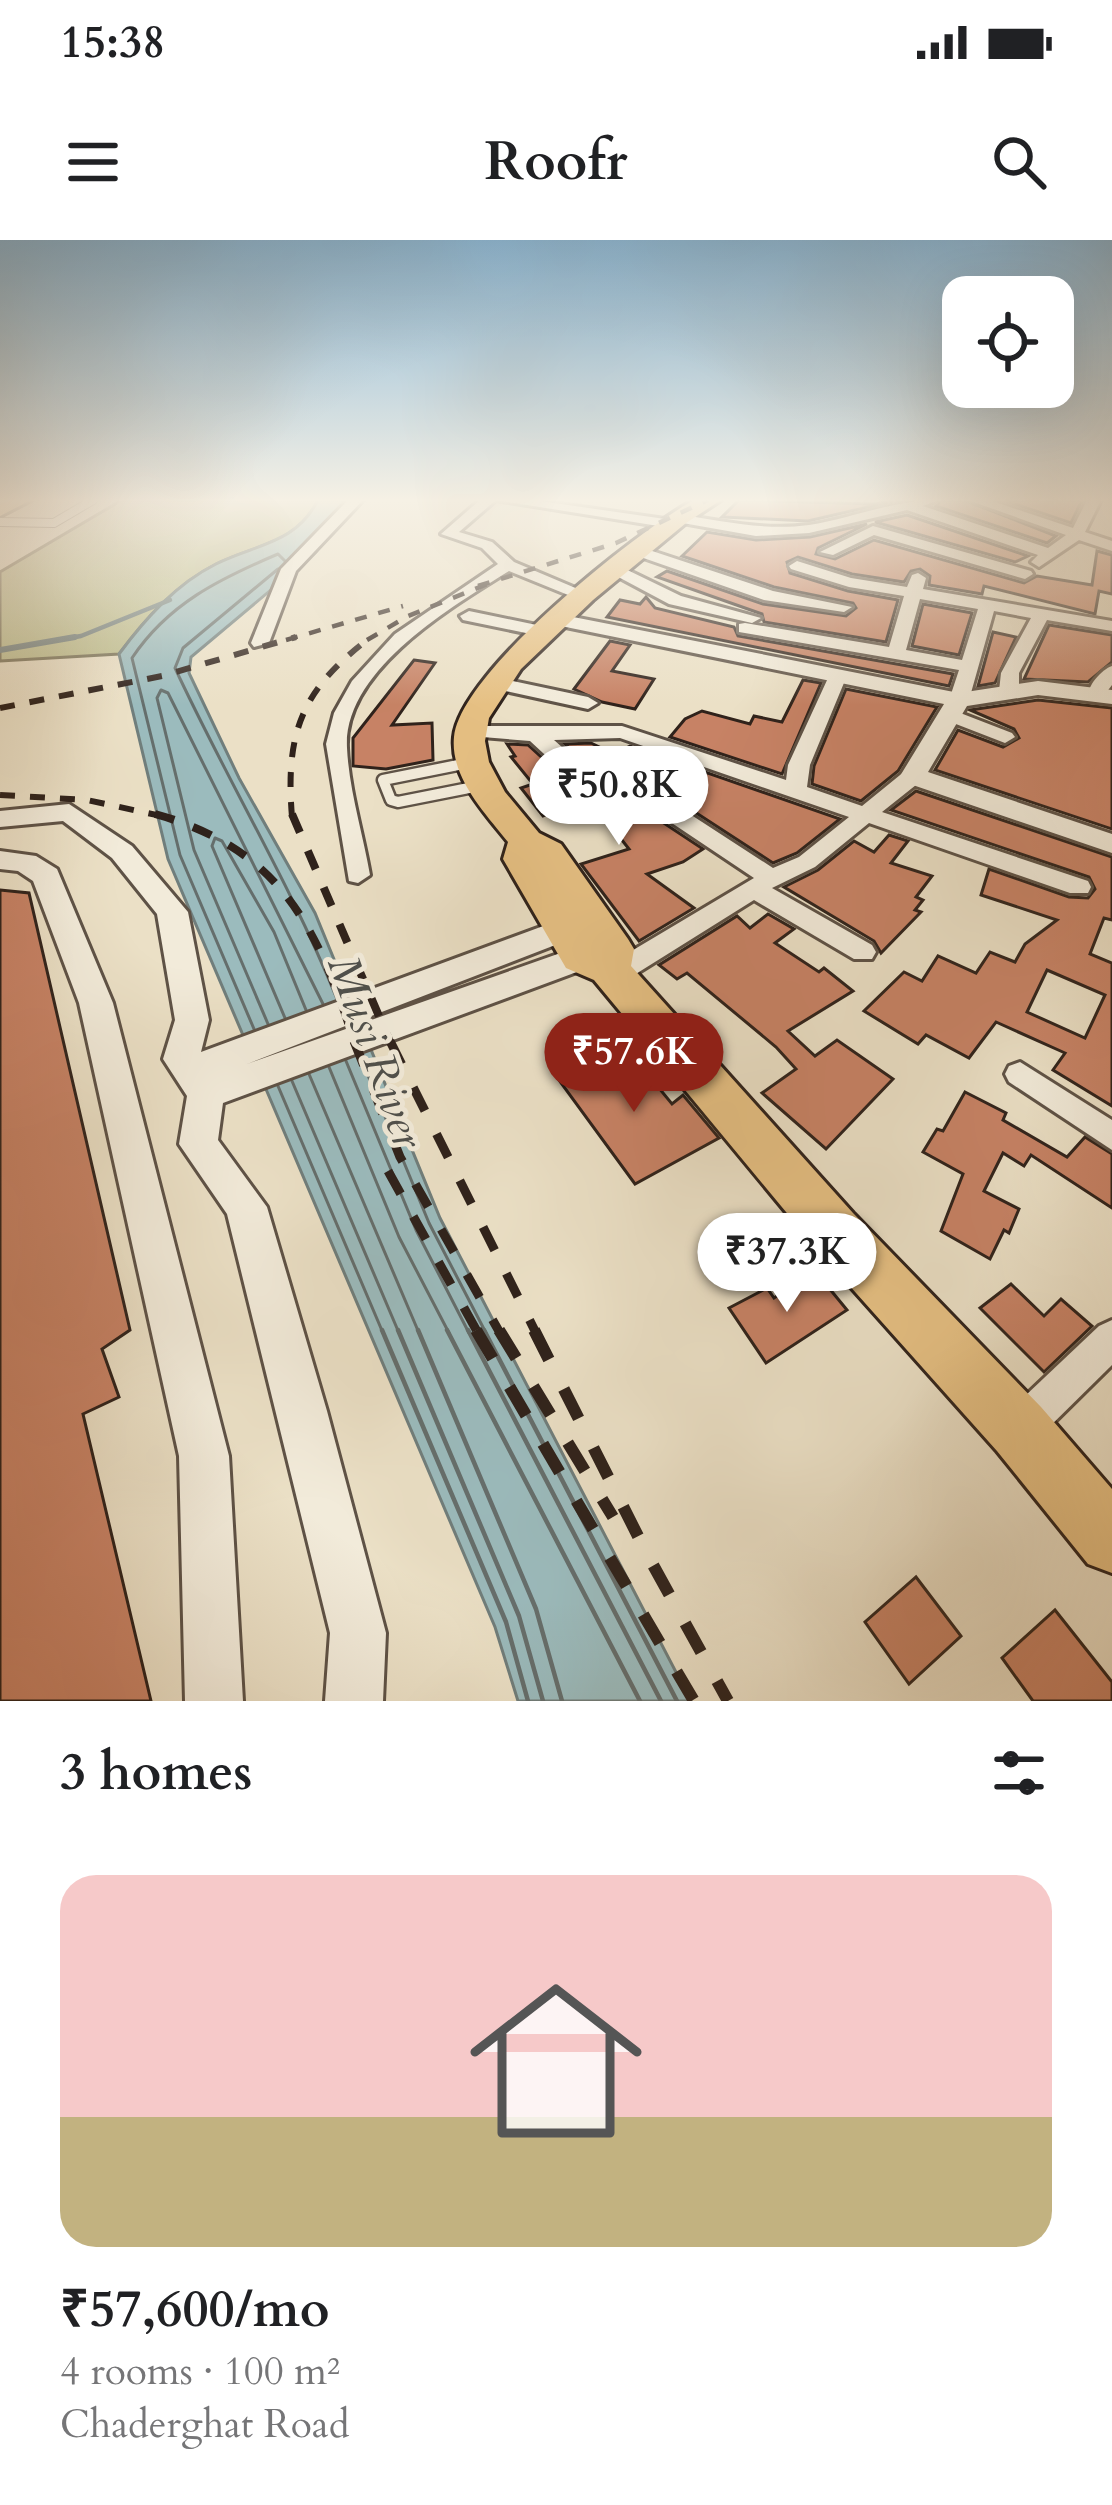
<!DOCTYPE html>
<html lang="en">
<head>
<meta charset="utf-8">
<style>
  body { margin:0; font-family:Cardo,serif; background:#f2f2f2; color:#202124; height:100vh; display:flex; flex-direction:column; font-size:45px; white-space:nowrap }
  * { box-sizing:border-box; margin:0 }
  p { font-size:39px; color:#757577 }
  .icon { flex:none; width:66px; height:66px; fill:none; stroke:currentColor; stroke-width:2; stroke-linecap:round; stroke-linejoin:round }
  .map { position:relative; height:1461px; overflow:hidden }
  .details { display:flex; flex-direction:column; background:#fff; flex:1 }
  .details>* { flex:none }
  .controls { position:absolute; left:942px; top:36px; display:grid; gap:24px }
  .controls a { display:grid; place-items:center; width:132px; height:132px; border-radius:24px; background:#fff; box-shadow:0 12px 48px #0002; font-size:60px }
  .price { position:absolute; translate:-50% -102px; padding:0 27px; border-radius:42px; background:#fff; color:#222; font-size:39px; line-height:78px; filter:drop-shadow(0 3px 6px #0008) }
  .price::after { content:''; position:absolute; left:50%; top:72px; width:36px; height:27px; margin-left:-18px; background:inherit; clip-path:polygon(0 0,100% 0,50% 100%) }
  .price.current { background:#8f2418; color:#fff }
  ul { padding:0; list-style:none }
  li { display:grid; align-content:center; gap:24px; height:636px; padding:0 60px }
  li span { display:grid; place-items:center; height:372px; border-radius:36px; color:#555 }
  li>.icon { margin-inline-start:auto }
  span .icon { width:216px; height:216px; fill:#fffc; stroke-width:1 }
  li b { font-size:51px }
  h2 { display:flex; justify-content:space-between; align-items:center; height:144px; padding:0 60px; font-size:51px }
  .status { display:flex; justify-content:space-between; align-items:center; height:84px; padding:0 60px; background:#fff; direction:ltr }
  .status svg { height:33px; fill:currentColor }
  header { display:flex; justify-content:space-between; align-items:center; height:156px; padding:0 60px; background:#fff; font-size:54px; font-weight:600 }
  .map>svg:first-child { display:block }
</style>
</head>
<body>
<div class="status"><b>15:38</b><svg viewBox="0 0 49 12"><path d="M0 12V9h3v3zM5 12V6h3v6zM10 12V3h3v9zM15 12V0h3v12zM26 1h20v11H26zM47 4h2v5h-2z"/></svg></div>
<header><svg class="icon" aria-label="menu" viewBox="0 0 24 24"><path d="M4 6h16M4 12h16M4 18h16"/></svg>Roofr<svg class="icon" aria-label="search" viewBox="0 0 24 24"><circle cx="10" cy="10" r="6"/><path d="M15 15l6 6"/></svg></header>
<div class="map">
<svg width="1112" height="1461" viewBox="0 0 1112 1461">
  <rect width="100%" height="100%" fill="#ebe0c6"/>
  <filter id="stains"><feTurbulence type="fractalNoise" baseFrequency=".00167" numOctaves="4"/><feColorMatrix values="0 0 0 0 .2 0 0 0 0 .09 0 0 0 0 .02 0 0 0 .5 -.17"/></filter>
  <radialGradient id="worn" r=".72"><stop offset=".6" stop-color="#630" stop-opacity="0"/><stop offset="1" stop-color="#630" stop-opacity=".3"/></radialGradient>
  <path fill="#c0c090" stroke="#787156" stroke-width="3" d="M122,260H318C296,304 256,304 216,324C176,344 145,379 119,414L0,421V332Z"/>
  <path fill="#9bbbbd" stroke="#707e7c" stroke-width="3" d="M318,260H358L315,313L191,417L189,433L239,538L315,673L440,978L691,1461H518L495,1387L168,619L119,414C145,379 176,344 216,324C256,304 296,304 318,260Z"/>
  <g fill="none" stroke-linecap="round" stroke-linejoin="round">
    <g stroke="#656e6c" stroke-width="3">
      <path d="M278,329L183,408L175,428C227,540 291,645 337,759"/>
      <polyline points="285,778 212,606 215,598 222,601 274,692 306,770"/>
      <polyline points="268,784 194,610 157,458 161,450 168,453 323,764"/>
      <path d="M254,789L180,615L132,418C168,364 219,339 278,314L285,321"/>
      <polyline points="360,816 429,983 486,1093"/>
      <polyline points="346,821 416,990 469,1093"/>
      <polyline points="329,827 399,997 449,1093"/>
      <polyline points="309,834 419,1093"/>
      <polyline points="292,841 399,1093"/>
      <polyline points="278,846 383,1093"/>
    </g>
    <g stroke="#656e6c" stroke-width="4.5">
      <polyline points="382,1090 506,1382 528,1461"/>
      <polyline points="398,1090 519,1376 543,1461"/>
      <polyline points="418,1090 536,1369 562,1461"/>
      <polyline points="447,1090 640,1461"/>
      <polyline points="468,1090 661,1461"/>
      <polyline points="484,1090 677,1461"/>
    </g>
    <polyline stroke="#707e7c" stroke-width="4.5" points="57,400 81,396 170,360"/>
    <polyline stroke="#707e7c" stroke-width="6" points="0,410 75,397"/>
  </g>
  <g fill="#c78265" stroke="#2f221b" stroke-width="3" fill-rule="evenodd">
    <polygon points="739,260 874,264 894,261 808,281 722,277"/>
    <polygon points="942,260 964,260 1056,296 1047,303 936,266"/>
    <polygon points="1003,260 1082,260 1071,283"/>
    <polygon points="907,275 1028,316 1015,322 875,282"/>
    <polygon points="867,284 818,308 816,314 835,319 874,300 1024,343 1037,336 1092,345 1097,311 1112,315 1112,354 1099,351 1095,374 984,346 982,354 929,345 930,336 920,329 911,331 904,342 852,334 798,317 787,322 790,333 848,351 898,360 886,402 764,382 762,374 657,337 667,331 763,364 846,376 856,368 853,363 774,347 682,316 707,292 756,300 810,297"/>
    <polygon points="646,357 655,368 734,387 738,396 953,434 949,446 607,377 620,360 640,364"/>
    <polygon points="923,364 972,373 959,415 912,406"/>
    <polygon points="1049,385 1112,395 1112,422 1088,442 1024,439"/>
    <polygon points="993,392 1016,397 995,443 978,446"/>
    <polygon points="610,401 630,405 612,431 654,439 635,469 602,462 574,449"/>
    <polygon points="414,420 435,423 392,485 432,483 433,520 386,529 353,526 353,498"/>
    <polygon points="803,440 821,443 782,534 670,497 685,479 702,471 750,484 754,476 782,482"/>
    <polygon points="846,449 937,467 898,531 861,561 812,544 814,526"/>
    <polygon points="1038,460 1112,468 1112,589 935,530 958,490 1003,507 1019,498 1014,489 970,470"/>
    <polygon points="591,503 614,514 630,506 840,579 797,613 773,623 641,537 600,535 565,504"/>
    <polygon points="507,504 528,505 581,553 600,560 626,558 703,609 683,622 647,634 694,668 639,701 581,624 629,609 589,558 543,576 521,548 533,544 511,517 515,516"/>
    <path d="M916,551L1112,617V680L1104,678L1090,714L1112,723V866L1053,830L1065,813L996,782L969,818L926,795L918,804L864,771L904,732L922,741L938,716L976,733L990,712L1015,722L1025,704L1057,680L981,655L989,629L1069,657L1088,658L1095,649L1089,637L891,570ZM1047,730L1105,755L1085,798L1027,772Z"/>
    <polygon points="889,595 908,601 891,623 932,636 916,657 923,660 915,670 921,672 881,713 874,701 784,647 818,630 854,601 874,612"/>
    <polygon points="0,650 29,653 130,1090 102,1109 119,1157 83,1174 151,1461 0,1461"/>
    <polygon points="768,674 794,689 775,703 819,732 824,728 853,751 788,791 815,816 837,800 893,839 826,909 762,853 796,829 776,807 687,733 677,739 659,725 737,676 750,688"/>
    <polygon points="606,809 631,838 645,831 672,864 683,855 719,898 635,944 553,832"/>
    <polygon points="965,852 1006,873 1003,880 1067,917 1085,897 1112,914 1112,968 1031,915 1024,926 1003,913 984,951 1019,969 1009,993 1004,990 990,1019 941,991 963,934 923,912 937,889 943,891"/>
    <polygon points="815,1031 847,1070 766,1123 729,1068 767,1048 774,1058"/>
    <polygon points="1011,1044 1044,1076 1061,1059 1092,1086 1044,1132 980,1068"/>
    <polygon points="916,1337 961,1396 909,1444 865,1382"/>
    <polygon points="1055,1370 1112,1442 1112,1461 1033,1461 1002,1418"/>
  </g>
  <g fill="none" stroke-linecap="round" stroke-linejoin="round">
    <defs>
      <polyline id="service-far1" points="0,282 54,283 93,260"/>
      <polyline id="service" points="473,522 383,540 391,560 398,562 484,545"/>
      <g id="minor">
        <polygon points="348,260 363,260 296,331 269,403 254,407 251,403 281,329"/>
        <path d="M480,260H496L459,292L492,302L514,322L592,355L578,359L509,331C453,366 343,430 347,508C349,550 363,594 370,635L358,643L349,641L326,504L334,473L352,441L395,394L498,324L482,308L441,294Z"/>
        <path d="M496,260H533L672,280L678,274C722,281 764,291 809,285C853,278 893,260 938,260L923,266L1048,308L1066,295L968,260H989L1073,288L1087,260H1101L1085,292L1112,301V311L1079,300L1039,327L1031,322L1038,315L907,270L809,293L756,296L677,282L671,288Z"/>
        <polygon points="873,286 1031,331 1033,334 1025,339 874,295 833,315 820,312"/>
        <polygon points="637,306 773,351 852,367 844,372 764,360 632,314 629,311"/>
        <path d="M797,321L851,338L907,347L912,335L918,333L926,338L923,349L1112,381V391L1047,380L1019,433V451L1009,457L999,451L1001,433L1031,378L994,371L969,460L959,466L949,460L959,430L739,392V384L745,383L889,407L904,356L849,347L791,329L789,326ZM920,359L978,369L962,420L906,410Z"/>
        <polygon points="615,324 681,356 761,378 752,383 669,364 609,332 607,329"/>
        <polygon points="469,371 551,388 554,392 545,397 463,380 460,376"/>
        <path d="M1112,426V445L1103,457H1089C1085,448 1102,429 1112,426Z"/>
        <path d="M837,432L846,438L810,525L807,547L862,566L905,531H921V541L882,572L1088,641L1091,647L1088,653H1070L869,583L815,627L772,648L872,705L876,712L872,719H854L754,660L623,742H603L599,735L603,728L754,638L627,553L600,555L582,549L530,501L470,496L463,494V486H622L786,540L788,525L828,438ZM620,498L849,577L799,617L773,628L639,541L598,539L554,500Z"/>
        <polygon points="494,437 588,457 598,463 588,469 487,447 487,439"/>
        <polygon points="950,469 1012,493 1015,497 1005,503 943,479 940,475"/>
        <polygon points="1020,822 1112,880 1112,910 1009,842 1005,834 1009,826"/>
        <polygon points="1112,1080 1112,1125 1033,1203 1019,1209 1005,1203 999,1189 1005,1175 1099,1086"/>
      </g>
      <g id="tertiary">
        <polygon points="558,374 959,453 1038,441 1112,450 1112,464 1038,455 967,466 928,532 1112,594 1112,613 904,542 900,536 944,464 551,384 547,380"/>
        <polygon points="69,564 132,606 188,672 209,780 201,812 565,678 576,681 581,689 576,697 247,824 569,710 593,710 597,718 593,726 223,863 218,900 267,967 327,1171 386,1393 383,1461 325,1461 330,1393 227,974 179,904 187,856 163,819 175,780 157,674 112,618 63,581 0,587 0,571"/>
        <polygon points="0,611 36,616 57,629 113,763 229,1216 243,1461 185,1461 179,1216 79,763 33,641 18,631 0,629"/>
      </g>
      <path id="primary" d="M694,260H721L686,283L593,360L521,429L489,478L485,501L489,522L505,552L539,593L561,604L628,699L634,709L631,726L853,973L1041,1167L1112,1249V1333L1088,1324L997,1211L815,1007L594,740L566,728L503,619L508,602C485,573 450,537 454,497C460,432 636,292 694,260Z"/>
      <polygon id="trunk" points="31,260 0,276 0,261"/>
    </defs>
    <use href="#service-far1" stroke="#5e5246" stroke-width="10"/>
    <use href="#service" stroke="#5e5246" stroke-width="15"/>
    <use href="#minor" stroke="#5e5246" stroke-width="6"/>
    <use href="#tertiary" stroke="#5e5246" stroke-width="6"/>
    <use href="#primary" stroke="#2f221b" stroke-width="6"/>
    <use href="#trunk" stroke="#2f221b" stroke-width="6"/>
    <use href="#service-far1" stroke="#f2ebda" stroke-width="8"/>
    <use href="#service" stroke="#f2ebda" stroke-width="10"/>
    <use href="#minor" fill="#f2ebda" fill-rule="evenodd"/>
    <use href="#tertiary" fill="#f2ebda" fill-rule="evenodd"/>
    <use href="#primary" fill="#e6c083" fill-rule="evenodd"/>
    <use href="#trunk" fill="#e6c083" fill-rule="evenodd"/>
    <g stroke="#2f221b" stroke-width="4.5" stroke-dasharray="12 12" stroke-linecap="butt">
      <polyline points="478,346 616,303 708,260"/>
      <polyline points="286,400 403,366"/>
      <polyline points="367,400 408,376 490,343"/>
    </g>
    <g stroke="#2f221b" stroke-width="6" stroke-dasharray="15 15" stroke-linecap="butt">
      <polyline points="0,468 162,436 296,397"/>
      <polyline points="0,555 87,560 166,577"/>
      <path d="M292,577C285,492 302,449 371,397"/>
    </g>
    <g stroke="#2f221b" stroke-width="8" stroke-dasharray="20 20" stroke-linecap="butt">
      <path d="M155,574C281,609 318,688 355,804"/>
      <polyline points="292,574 391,804"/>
    </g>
    <g stroke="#2f221b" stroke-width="9" stroke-dasharray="26 26" stroke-linecap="butt">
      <polyline points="354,801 400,917 500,1093"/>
      <polyline points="390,801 536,1093"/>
      <polyline points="388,931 478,1093"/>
    </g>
    <g stroke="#2f221b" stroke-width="12" stroke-dasharray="33 33" stroke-linecap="butt">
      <polyline points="476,1090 694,1461"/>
      <polyline points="499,1090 613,1277"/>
      <polyline points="534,1090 647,1314 728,1461"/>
    </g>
  </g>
  <linearGradient id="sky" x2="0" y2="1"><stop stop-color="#89b7d7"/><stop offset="0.56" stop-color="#f6f1e5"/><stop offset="1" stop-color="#f6f1e5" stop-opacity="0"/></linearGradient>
  <rect width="1112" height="465" fill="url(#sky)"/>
  <g text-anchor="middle" stroke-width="10" stroke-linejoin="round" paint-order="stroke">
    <g font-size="45" font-style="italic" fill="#4f504c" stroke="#f2ebda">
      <text transform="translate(377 811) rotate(70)" y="16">Musi River</text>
    </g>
  </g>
  <rect width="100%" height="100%" filter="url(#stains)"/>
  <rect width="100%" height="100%" fill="url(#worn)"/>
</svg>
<div class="controls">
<a><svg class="icon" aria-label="locate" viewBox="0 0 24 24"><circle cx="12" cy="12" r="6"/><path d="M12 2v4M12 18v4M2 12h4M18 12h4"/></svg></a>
</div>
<b class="price" style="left:619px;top:608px">₹50.8K</b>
<b class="price current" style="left:634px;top:875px">₹57.6K</b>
<b class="price" style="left:787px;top:1075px">₹37.3K</b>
</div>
<section class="details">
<h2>3 homes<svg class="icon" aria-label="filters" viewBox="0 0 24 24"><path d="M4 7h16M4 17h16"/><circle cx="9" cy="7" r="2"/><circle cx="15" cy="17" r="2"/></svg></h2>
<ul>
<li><span style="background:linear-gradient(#f6c9c9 65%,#c2b280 0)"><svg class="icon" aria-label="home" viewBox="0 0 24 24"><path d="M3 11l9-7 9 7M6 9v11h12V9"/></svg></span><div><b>₹57,600/mo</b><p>4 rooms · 100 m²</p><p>Chaderghat Road</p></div></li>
</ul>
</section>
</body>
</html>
